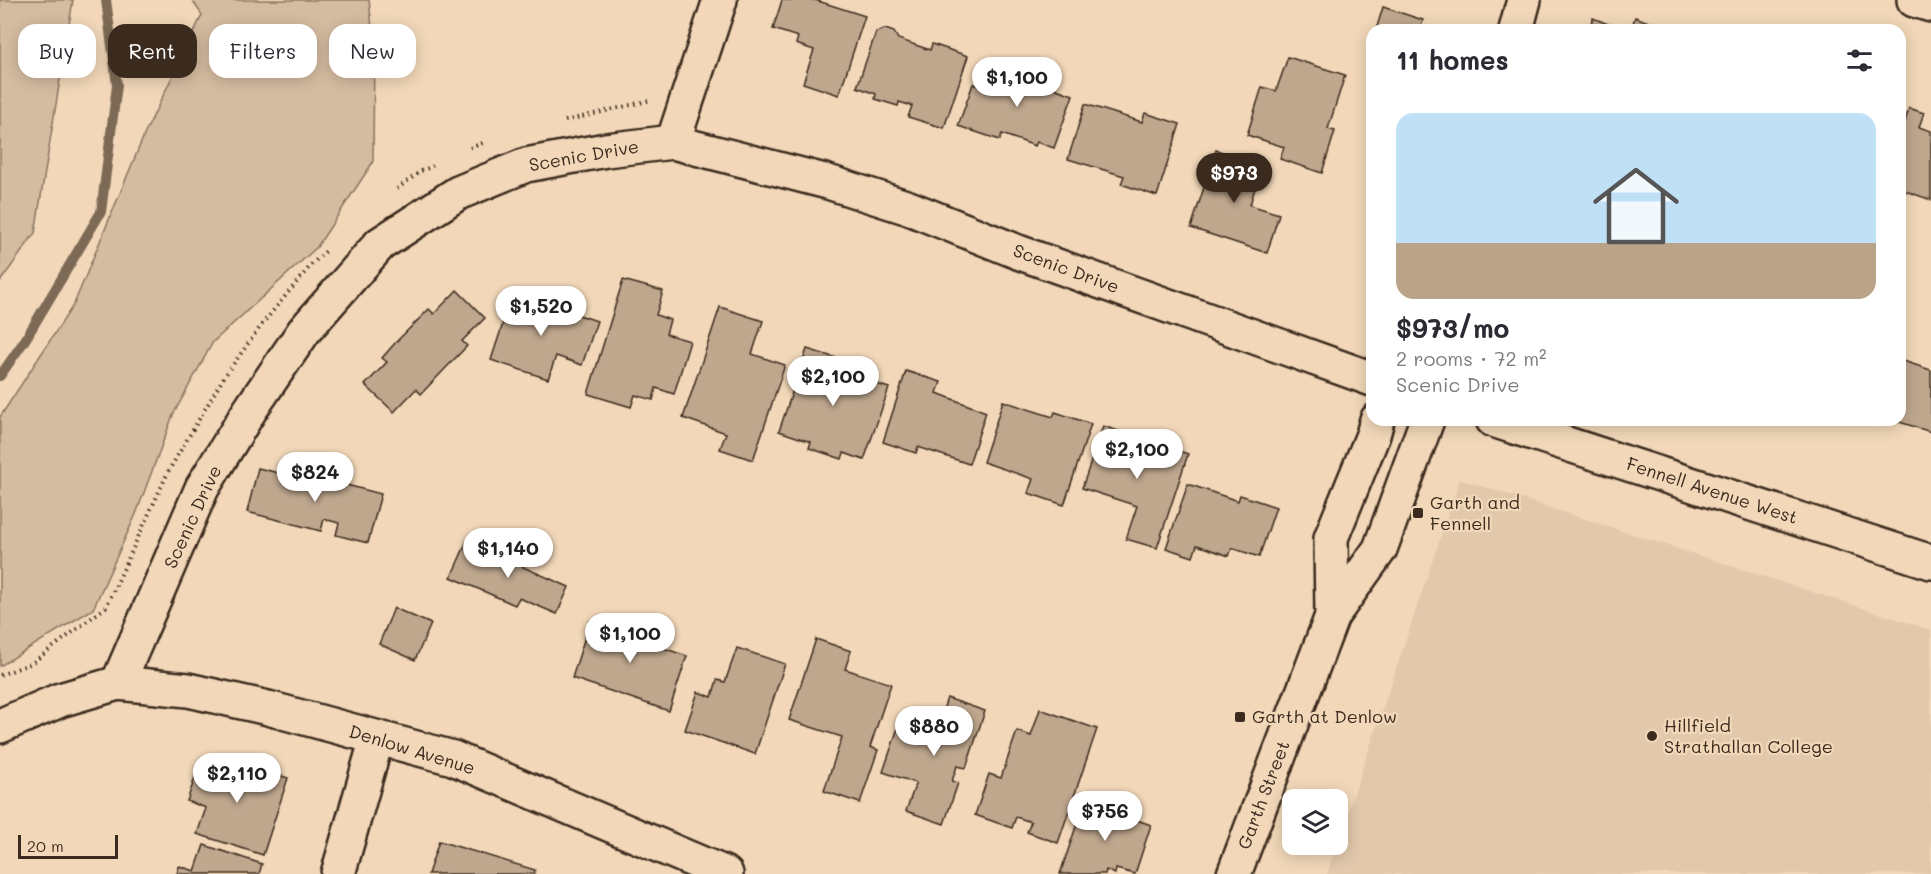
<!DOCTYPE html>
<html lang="en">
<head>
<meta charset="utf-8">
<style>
  body { margin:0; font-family:Mali,sans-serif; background:#f7f7f7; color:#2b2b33; height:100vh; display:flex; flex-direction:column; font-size:22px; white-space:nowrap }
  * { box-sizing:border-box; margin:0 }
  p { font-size:20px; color:#7c7c81 }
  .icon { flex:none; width:33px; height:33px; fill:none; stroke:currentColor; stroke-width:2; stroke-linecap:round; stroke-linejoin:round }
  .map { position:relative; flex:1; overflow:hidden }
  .side { position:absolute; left:1366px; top:24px; width:540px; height:402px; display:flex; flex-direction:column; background:#fff; border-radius:18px; box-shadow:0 3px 15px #0003 }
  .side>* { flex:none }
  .guide { position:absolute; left:18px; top:24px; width:570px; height:54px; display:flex; gap:12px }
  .controls { position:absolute; left:1282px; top:789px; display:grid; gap:12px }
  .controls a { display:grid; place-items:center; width:66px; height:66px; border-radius:12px; background:#fff; box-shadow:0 3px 15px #0003; font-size:30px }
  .scale { position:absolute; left:18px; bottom:15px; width:100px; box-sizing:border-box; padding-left:6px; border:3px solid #3b2a1e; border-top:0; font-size:16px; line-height:21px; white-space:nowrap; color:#3b2a1e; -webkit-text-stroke:4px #f2d8b9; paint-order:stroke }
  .price { position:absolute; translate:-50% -51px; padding:0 14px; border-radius:21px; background:#fff; color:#222; font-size:20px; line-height:39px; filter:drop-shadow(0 2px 3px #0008) }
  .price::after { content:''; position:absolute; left:50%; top:36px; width:18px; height:14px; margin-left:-9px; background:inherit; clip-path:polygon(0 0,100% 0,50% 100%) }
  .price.on { background:#3b2a1e; color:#fff }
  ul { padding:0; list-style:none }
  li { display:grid; align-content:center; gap:12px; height:318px; padding:0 30px }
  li+li { border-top:2px solid #e1e1e2 }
  li span { display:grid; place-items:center; height:186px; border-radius:18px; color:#555 }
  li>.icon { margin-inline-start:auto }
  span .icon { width:108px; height:108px; fill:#fffc; stroke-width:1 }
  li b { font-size:26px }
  h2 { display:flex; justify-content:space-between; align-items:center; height:72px; padding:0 30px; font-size:26px }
  .tag { padding:0 21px; border-radius:18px; background:#fff; box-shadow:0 3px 15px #0003; font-size:21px; line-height:54px }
  .tag.on { background:#3b2a1e; color:#fff }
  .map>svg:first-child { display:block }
</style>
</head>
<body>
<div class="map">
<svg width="1931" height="874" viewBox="0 0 1931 874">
  <rect width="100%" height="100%" fill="#f2d8b9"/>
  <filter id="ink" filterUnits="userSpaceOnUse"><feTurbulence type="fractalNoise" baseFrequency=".0167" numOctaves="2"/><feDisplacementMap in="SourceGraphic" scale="12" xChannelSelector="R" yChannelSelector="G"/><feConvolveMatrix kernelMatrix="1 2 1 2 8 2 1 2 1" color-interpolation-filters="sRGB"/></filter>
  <g filter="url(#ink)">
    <polygon fill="#e3c9ac" points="1460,479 1931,630 1931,874 1327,874"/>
    <g fill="#d4bca0" stroke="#88735f" stroke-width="1.5">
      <polygon points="0,0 73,0 35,233 0,282"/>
      <polygon points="192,0 369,0 374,46 373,162 317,247 213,342 173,415 136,514 93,609 0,666 0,417 74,304 145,133 202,15"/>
    </g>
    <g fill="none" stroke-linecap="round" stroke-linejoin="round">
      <polyline stroke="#7d6a56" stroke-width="10" points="0,376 25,340 101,212 117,85 106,0"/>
    </g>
    <g fill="#bfa78e" stroke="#3b2a1e" stroke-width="1.5">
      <polygon points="782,0 815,0 865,16 839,95 803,83 814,50 796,44 798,37 773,29"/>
      <polygon points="1383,7 1423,20 1420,30 1376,30"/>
      <polygon points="1635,17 1670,30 1631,30"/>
      <polygon points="1593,18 1623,30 1588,30"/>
      <polygon points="885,29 894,32 898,39 930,50 932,44 968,56 944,128 908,117 912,106 899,102 898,106 875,99 876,94 857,87 876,32"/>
      <polygon points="1288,57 1345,75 1328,129 1335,131 1322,173 1280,159 1284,147 1247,135 1262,87 1276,91"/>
      <polygon points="1014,67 1053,81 1051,87 1073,95 1054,148 1037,142 1035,146 1002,134 1000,140 958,126 973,84 985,88 992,68 1012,75"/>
      <polygon points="1085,104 1142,122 1145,113 1180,124 1157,196 1121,184 1124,176 1068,159"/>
      <polygon points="1909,108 1924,113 1919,127 1931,131 1931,200 1900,189 1900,120 1905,122"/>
      <polygon points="1216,150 1262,164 1250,205 1279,214 1267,253 1191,228"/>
      <polygon points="623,280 663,291 656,315 670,320 666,334 690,341 674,394 656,388 653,400 635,395 631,407 588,394"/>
      <polygon points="457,290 485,318 462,341 467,346 421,394 416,389 394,412 365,385 387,362 382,358 396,342 429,309 434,314"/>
      <polygon points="513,293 597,321 582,365 556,356 548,379 491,360"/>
      <polygon points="720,307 763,321 752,354 785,365 753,460 720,449 726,433 683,418"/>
      <polygon points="807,349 846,361 842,372 850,375 852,370 870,377 868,381 889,388 864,460 844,453 842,459 809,448 811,442 779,431"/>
      <polygon points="1900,360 1931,370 1931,432 1893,420 1900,420"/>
      <polygon points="906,371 941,382 937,393 986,412 969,464 918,447 916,453 883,442"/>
      <polygon points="1003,401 1053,417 1055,412 1091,424 1064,505 1028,493 1033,479 983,462"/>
      <polygon points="1103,426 1188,454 1157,548 1126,539 1137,506 1082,488"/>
      <polygon points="258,468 299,478 301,473 381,494 368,543 336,535 339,523 324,519 321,531 247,512"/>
      <polygon points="1188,484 1238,501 1240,495 1276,507 1259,557 1232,548 1229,556 1197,545 1193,557 1166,548"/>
      <polygon points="467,541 510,560 512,555 526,561 523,567 569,587 557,614 519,598 515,605 451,577"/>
      <polygon points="394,608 431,624 415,660 379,644"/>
      <polygon points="590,621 621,632 625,621 658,633 654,645 687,656 669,711 572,678"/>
      <polygon points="816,639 851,651 845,669 891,684 870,747 878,750 860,803 824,791 842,737 789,720"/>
      <polygon points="737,648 785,664 755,754 685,730 698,692 712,697 717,680 725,682"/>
      <polygon points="947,698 985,711 966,768 957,766 952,781 958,783 944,824 906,811 916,783 883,772 902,716 937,728"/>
      <polygon points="1040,709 1097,729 1058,843 1027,832 1031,822 1016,817 1012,828 975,815 989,774 1001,778 1017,731 1031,736"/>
      <polygon points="202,757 252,773 253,767 288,778 263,855 197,834 206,808 187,801"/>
      <polygon points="1084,803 1100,808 1102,803 1125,810 1123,815 1151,825 1135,874 1116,869 1115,874 1106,870 1105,874 1060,874"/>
      <polygon points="439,841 535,870 534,874 428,874"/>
      <polygon points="204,845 262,864 259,874 177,874 179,866 195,871"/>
    </g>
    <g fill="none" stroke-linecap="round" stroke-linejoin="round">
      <defs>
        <g id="street">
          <polyline points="1914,0 1931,5"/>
          <polyline points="673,142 720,0"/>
          <polyline points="338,874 377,738"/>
        </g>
        <g id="secondary">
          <polyline points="1516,30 1524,0"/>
          <polyline points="1493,420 1931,562"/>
          <polyline points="1332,616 1331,538 1373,435 1377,420"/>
          <polyline points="118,683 202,488 250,410 304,331 380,244 458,193 526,165 606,150 673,142 828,182 909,208 1018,252 1372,379"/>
          <polyline points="0,726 60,700 118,683 188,690 268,708 453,758 726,874"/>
          <polyline points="1234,874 1332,616 1380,549 1427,420"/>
        </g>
      </defs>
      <use href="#street" stroke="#3b2a1e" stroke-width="38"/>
      <use href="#secondary" stroke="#3b2a1e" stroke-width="38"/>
      <g stroke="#3b2a1e" stroke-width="4" stroke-dasharray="1.5 4.5" stroke-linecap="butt">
        <polyline points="565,121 651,100"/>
        <polyline points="470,148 485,142"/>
        <polyline points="397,189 421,171 433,166"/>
        <polyline points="0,675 32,663 106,607 169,470 224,377 263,323 312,264 328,249"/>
      </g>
      <use href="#street" stroke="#f2d8b9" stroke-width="33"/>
      <use href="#secondary" stroke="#f2d8b9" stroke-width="33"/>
    </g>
  </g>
  <g fill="#3b2a1e" stroke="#f2d8b9" stroke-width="2">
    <rect x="1412" y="507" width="12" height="12" rx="3"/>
    <rect x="1234" y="711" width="12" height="12" rx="3"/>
    <circle cx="1652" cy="736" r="6"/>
  </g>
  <g text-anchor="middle" stroke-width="4.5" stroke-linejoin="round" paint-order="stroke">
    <g font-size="18" fill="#3b2a1e" stroke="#f2d8b9">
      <text transform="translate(584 156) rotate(-10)" y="6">Scenic Drive</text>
      <text transform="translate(1066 269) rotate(20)" y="6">Scenic Drive</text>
      <text transform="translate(1712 491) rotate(18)" y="6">Fennell Avenue West</text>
      <text transform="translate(193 517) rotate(-65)" y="6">Scenic Drive</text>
      <text transform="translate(412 750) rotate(17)" y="6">Denlow Avenue</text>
      <text transform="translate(1264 795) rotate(-69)" y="6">Garth Street</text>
    </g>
    <g font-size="18" fill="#3b2a1e" stroke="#f2d8b9" text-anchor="start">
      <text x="1430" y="509">Garth and<tspan x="1430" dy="21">Fennell</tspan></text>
      <text x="1252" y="723">Garth at Denlow</text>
      <text x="1664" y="732">Hillfield<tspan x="1664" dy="21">Strathallan College</tspan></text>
    </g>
  </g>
</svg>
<div class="controls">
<a><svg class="icon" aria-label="layers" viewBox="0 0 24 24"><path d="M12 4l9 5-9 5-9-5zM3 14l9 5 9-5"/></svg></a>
</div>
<div class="scale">20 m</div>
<b class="price" style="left:1017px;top:108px">$1,100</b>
<b class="price on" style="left:1234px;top:204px">$973</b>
<b class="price" style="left:541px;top:337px">$1,520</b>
<b class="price" style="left:833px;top:407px">$2,100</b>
<b class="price" style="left:1137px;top:480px">$2,100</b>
<b class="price" style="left:315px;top:503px">$824</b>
<b class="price" style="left:508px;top:579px">$1,140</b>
<b class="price" style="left:630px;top:664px">$1,100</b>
<b class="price" style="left:934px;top:757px">$880</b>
<b class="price" style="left:237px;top:804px">$2,110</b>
<b class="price" style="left:1105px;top:842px">$756</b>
<div class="guide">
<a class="tag">Buy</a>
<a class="tag on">Rent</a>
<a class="tag">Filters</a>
<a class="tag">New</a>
</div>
<section class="side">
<h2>11 homes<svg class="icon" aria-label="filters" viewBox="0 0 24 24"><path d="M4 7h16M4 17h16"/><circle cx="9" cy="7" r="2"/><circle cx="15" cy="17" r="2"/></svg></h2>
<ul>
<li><span style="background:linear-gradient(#bfe0f5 70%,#b9a48a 0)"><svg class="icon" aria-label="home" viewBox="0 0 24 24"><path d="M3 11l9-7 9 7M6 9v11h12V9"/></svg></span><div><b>$973/mo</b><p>2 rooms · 72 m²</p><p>Scenic Drive</p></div></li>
</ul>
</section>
</div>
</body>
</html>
